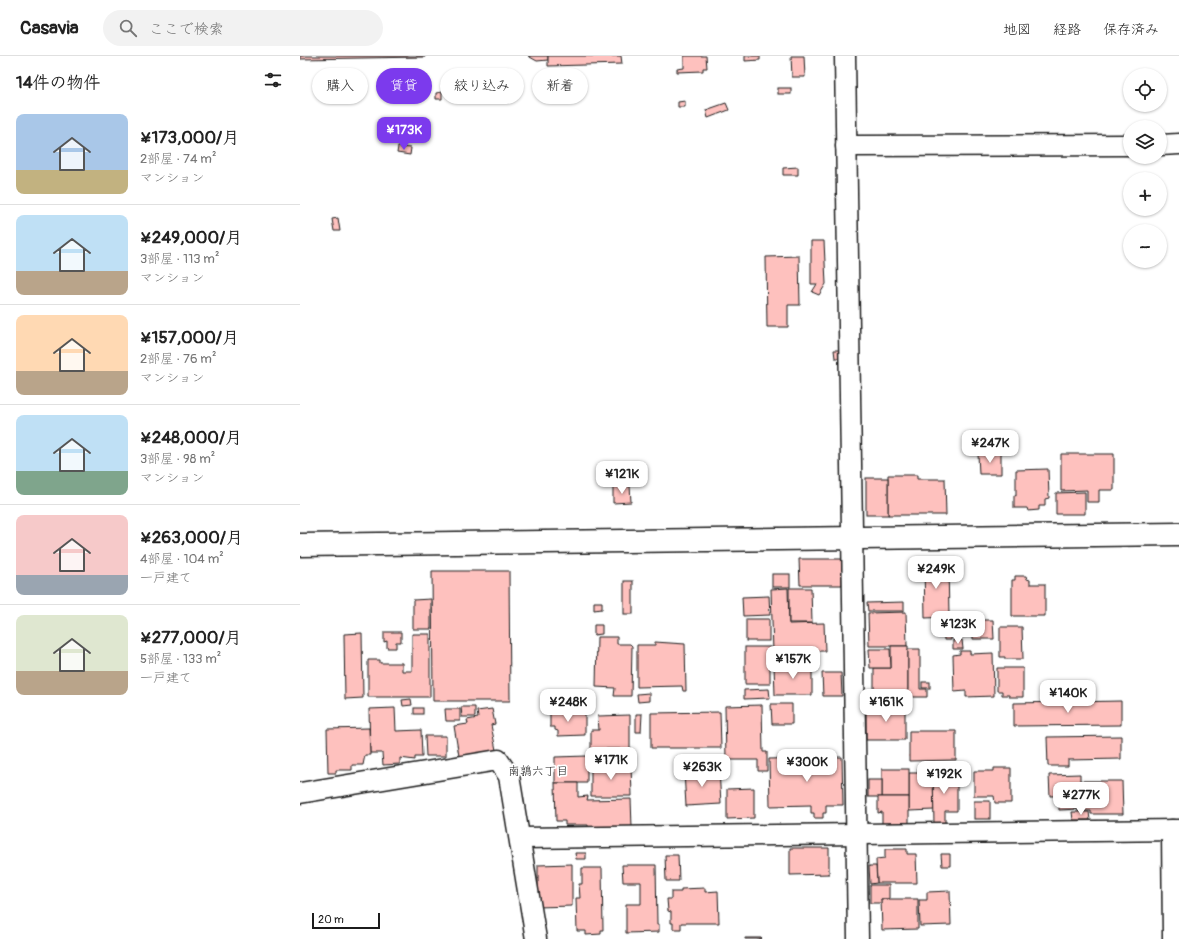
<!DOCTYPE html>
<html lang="ja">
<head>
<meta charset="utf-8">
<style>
  body { margin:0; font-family:Pangolin,"Klee One",sans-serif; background:#f2f2f2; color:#222; height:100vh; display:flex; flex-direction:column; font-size:15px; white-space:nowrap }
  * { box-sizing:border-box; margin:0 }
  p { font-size:13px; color:#767676 }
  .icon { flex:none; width:22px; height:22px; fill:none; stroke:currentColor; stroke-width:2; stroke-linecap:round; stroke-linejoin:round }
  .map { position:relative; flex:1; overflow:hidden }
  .details { display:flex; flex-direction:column; background:#fff; width:300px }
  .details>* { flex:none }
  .banner { position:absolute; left:12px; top:12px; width:380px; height:36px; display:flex; gap:8px }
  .tools { position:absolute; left:823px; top:12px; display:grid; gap:8px }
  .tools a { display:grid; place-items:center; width:44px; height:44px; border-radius:50%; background:#fff; box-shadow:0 1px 3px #0004; font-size:20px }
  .scale { position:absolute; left:12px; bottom:10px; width:68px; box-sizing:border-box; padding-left:4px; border:2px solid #1c1c1c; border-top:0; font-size:11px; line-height:14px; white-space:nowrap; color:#1c1c1c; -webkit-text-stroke:3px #fff; paint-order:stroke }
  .price { position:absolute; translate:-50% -34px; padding:0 9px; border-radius:8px; background:#fff; color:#222; font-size:13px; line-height:26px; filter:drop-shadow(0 1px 2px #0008) }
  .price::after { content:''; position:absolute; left:50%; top:24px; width:12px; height:9px; margin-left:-6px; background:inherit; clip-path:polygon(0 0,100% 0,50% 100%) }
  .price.active { background:#7c3aed; color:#fff }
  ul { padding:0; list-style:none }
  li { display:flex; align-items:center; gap:12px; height:100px; padding:0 16px }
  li+li { border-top:1px solid #e0e0e0 }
  li span { display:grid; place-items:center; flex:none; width:112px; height:80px; border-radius:8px; color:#555 }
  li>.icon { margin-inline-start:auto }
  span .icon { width:48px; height:48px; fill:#fffc; stroke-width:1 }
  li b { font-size:17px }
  h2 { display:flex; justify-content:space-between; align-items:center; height:48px; padding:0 16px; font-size:17px }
  .chip { padding:0 14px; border-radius:18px; background:#fff; box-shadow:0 1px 3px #0004; font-size:14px; line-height:36px }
  .chip.active { background:#7c3aed; color:#fff }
  header { display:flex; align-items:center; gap:24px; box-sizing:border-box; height:56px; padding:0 20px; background:#fff; border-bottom:1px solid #e0e0e0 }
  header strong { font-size:19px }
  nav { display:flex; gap:22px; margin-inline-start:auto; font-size:14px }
  .search { width:280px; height:36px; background:#f2f2f2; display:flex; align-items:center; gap:10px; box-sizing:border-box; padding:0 14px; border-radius:22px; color:#767676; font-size:15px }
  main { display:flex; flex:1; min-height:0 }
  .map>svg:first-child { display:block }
</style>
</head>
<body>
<header>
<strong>Casavia</strong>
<div class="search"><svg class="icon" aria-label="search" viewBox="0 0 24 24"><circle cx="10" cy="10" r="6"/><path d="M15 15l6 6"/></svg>ここで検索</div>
<nav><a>地図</a><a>経路</a><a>保存済み</a></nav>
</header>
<main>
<section class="details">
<h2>14件の物件<svg class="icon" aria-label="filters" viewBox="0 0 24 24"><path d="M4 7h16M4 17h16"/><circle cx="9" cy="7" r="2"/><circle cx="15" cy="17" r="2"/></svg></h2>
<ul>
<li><span style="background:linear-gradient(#a9c7e8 70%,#c2b280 0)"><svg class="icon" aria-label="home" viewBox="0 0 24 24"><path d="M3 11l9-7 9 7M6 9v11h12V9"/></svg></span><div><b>¥173,000/月</b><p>2部屋 · 74 m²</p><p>マンション</p></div></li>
<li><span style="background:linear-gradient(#bfe0f5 70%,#b9a48a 0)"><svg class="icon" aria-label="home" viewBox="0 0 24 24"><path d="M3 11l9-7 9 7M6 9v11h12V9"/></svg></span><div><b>¥249,000/月</b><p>3部屋 · 113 m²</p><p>マンション</p></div></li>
<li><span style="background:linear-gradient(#ffd9b3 70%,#b9a48a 0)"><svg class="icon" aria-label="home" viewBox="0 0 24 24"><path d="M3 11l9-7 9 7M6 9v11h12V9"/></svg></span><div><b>¥157,000/月</b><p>2部屋 · 76 m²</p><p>マンション</p></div></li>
<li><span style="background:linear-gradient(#bfe0f5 70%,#7fa58c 0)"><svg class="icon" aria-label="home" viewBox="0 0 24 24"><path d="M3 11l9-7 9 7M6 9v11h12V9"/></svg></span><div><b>¥248,000/月</b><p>3部屋 · 98 m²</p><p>マンション</p></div></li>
<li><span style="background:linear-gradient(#f6c9c9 75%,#9aa5b1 0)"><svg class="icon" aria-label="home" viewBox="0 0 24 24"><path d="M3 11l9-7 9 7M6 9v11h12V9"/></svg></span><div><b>¥263,000/月</b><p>4部屋 · 104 m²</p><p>一戸建て</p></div></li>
<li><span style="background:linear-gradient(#dfe7d0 70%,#b9a48a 0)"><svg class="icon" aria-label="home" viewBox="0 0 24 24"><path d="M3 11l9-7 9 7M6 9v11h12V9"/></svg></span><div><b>¥277,000/月</b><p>5部屋 · 133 m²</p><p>一戸建て</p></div></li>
</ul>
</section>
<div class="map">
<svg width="879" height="883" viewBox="0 0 879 883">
  <rect width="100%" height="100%" fill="#fff"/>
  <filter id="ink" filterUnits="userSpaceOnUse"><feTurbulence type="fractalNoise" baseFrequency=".025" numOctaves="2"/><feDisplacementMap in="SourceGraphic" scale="8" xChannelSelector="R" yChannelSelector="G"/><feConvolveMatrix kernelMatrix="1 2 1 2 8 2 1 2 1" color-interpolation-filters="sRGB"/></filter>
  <g filter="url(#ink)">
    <g fill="#fec1be" stroke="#1c1c1c">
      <polygon points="0,0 125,0 125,1 0,3"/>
      <polygon points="228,0 248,0 248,4 237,5"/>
      <polygon points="248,0 321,0 322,8 248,10"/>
      <polygon points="384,0 406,0 407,12 403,12 403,15 377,16 377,13 384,12"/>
      <polygon points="445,0 460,0 460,4 445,5"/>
      <polygon points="491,0 504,0 505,21 492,21"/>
      <rect x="478" y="32" width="13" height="6"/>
      <polygon points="142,36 142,43 136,43 136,37"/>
      <polygon points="385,45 385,51 378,51 378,46"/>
      <polygon points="426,47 429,54 408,62 406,54"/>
      <polygon points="98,91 111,92 110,99 97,97"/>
      <polygon points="498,111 498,119 483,119 483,112"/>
      <polygon points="38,162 40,175 34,175 32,163"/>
      <polygon points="511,185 524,185 526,228 519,239 512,236 517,228 511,228"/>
      <polygon points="499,200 500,249 488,249 488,271 467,271 466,201"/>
      <polygon points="534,294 541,294 541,302 535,302"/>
      <polygon points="701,397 701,418 679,418 678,398"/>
      <polygon points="761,398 814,398 814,434 799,434 799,446 787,446 787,434 761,435"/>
      <polygon points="748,413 749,442 745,443 745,450 739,450 739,454 728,455 727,452 714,452 714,439 716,440 716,414"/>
      <polygon points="588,419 617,419 617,423 645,423 646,459 588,459"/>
      <rect x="566" y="422" width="22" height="37"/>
      <polygon points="330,430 331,446 313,447 313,431"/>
      <polygon points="785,436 785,458 756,458 756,437"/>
      <polygon points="499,503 542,503 542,529 500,529"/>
      <polygon points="648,507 649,561 625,562 624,508"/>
      <polygon points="132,515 209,515 210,645 133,645"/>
      <rect x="472" y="518" width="18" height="13"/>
      <polygon points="715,520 726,520 727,523 730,524 730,528 745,528 745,560 712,560 712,524 715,524"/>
      <rect x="324" y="525" width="9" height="33"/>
      <polygon points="488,532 489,568 524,567 525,595 473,596 471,533"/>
      <polygon points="489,532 511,532 512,567 489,567"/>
      <polygon points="469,540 470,559 443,560 442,541"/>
      <polygon points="131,543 131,573 113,573 113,544"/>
      <polygon points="294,546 302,546 302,553 294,554"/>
      <polygon points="604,546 604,555 568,555 567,547"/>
      <polygon points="606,556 607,590 569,590 568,557"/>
      <rect x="446" y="563" width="23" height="22"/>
      <polygon points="651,563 651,584 644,584 643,564"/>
      <polygon points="673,564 693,564 694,583 673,583"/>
      <polygon points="294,569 302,569 302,578 294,579"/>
      <polygon points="700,571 722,571 723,603 705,603 705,601 700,601"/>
      <polygon points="84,576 101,576 101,586 96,586 96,592 87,592 87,585 84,586"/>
      <polygon points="62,577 63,642 45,643 44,578"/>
      <polygon points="112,578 130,578 130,641 68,641 68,604 80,604 80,607 102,607 102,615 112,615"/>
      <polygon points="297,581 317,581 317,588 330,588 332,590 331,640 314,640 315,632 296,631"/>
      <polygon points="653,584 662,584 663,593 653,593"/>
      <polygon points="355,586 385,588 386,635 383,635 382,630 337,631 337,589 355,589"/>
      <polygon points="591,590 608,590 608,641 574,642 574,612 591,612"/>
      <rect x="445" y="591" width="25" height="37"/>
      <polygon points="569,593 590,593 591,612 570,612"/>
      <polygon points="608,593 620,593 620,633 627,633 627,641 608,641"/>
      <polygon points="660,595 670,595 670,598 693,597 694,640 666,641 666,635 654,636 653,599 660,598"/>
      <polygon points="512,608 512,639 475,639 474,609"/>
      <polygon points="697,612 723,612 723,641 709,641 709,639 702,639 702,635 697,635"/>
      <polygon points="522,617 541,617 542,640 523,640"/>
      <rect x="622" y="626" width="8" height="6"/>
      <polygon points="469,633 470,642 444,643 444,634"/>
      <polygon points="349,637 349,645 338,646 337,638"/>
      <polygon points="111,643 112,649 103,650 102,644"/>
      <polygon points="821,645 821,669 714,670 714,647"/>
      <polygon points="471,648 492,648 492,668 472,668"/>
      <polygon points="586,648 605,648 605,684 566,684 566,651 586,651"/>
      <polygon points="462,649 463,696 467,696 467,715 458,715 458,704 426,704 425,650"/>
      <polygon points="161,651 175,651 175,661 162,661"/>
      <polygon points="95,652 96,675 121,674 122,701 115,701 115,704 100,702 100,708 83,709 82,697 70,697 69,653"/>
      <rect x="114" y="652" width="9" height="6"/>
      <polygon points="145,653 160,653 160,665 146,665"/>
      <polygon points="192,653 195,668 191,669 196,694 159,700 154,670 168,668 167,664 178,662 177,655"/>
      <polygon points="250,656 285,656 285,679 258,680 258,675 255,674 255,671 250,671"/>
      <polygon points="420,656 421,692 351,692 351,657"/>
      <polygon points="336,658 342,658 341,676 336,676"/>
      <polygon points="330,659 330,695 320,695 320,693 291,693 291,674 299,674 298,660"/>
      <polygon points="69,672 70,699 65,699 63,709 52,709 52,714 36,714 36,717 28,717 27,673"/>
      <polygon points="609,675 656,675 656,704 609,705"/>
      <polygon points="125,680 146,680 146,700 126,700"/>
      <polygon points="821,680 821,703 768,704 768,710 748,710 747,681"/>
      <polygon points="287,700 287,727 255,727 255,701"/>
      <polygon points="542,701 543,749 526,749 526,757 523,757 523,762 514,762 514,757 511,757 511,749 470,750 469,703"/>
      <polygon points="291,709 331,709 332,740 291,740"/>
      <polygon points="618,712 633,712 634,754 609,755 609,717 618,717"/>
      <polygon points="694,712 711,712 711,747 695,747 694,740 674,740 674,715 694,715"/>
      <polygon points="419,713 421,748 386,750 384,715"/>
      <rect x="582" y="713" width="27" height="28"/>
      <polygon points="657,715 657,755 645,755 645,769 634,769 633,716"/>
      <polygon points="780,718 780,725 822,725 823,758 791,758 791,755 778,755 778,739 750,740 749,719"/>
      <rect x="568" y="724" width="14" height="17"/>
      <polygon points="255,727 278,727 278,741 288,740 287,744 331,743 332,771 288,771 288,769 265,769 265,765 256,765"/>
      <polygon points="454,732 454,762 427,763 427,733"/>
      <polygon points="778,739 778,753 759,754 759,740"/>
      <polygon points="578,741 609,741 609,769 582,770 582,756 578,757"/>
      <rect x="674" y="745" width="16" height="18"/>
      <polygon points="772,756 789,756 790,764 773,764"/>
      <polygon points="490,792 529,792 529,818 490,819"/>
      <polygon points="585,793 607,793 607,798 616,798 617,827 577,827 576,803 585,802"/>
      <polygon points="275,797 286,797 286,803 276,803"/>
      <polygon points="641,798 650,798 650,810 642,810"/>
      <polygon points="365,799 378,799 379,825 366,825"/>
      <polygon points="272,808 272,850 238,851 238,809"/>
      <polygon points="322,809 356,809 357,868 359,868 359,876 326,877 326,848 341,848 341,826 323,826"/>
      <polygon points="569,810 576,810 577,827 570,828"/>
      <polygon points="282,812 302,812 303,874 301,874 301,878 286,879 286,875 277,875 276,842 280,842 279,828 282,828"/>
      <polygon points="570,829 589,829 589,843 581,843 582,847 570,847"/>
      <polygon points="405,832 405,836 418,835 419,867 381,867 381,873 373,873 373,867 371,867 371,856 368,855 367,843 371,843 371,836 381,836 381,833"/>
      <polygon points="650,835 651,869 620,870 619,844 627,844 627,836"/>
      <polygon points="581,843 618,843 618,873 582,874"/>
      <polygon points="445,882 461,882 462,883 445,883"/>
    </g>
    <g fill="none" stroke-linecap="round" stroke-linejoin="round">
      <defs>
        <g id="minor">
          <polyline points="545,0 558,883"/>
          <polyline points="860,89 879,88"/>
          <polyline points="546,90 830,89"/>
          <polyline points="0,737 198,704 209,720 236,883"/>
          <polyline points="872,774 873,883"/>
          <polyline points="221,782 879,774"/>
        </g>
        <polyline id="tertiary" points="0,489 879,478"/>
      </defs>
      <use href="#minor" stroke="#1c1c1c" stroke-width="23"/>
      <use href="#tertiary" stroke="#1c1c1c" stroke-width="25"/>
      <use href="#minor" stroke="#fff" stroke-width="20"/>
      <use href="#tertiary" stroke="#fff" stroke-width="22"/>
    </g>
  </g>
  <g text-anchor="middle" stroke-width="3.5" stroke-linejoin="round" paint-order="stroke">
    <g font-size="12" fill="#1c1c1c" stroke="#fff">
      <text x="238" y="719">南鶉六丁目</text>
    </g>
  </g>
</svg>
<div class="tools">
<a><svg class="icon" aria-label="locate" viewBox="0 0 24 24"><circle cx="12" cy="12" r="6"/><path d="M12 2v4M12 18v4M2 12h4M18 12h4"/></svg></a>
<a><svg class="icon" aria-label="layers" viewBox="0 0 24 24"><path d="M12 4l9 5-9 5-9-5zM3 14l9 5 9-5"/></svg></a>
<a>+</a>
<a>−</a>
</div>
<div class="scale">20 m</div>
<b class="price active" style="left:104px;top:95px">¥173K</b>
<b class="price" style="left:690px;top:408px">¥247K</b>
<b class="price" style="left:322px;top:439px">¥121K</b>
<b class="price" style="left:636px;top:534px">¥249K</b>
<b class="price" style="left:658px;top:589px">¥123K</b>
<b class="price" style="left:493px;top:624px">¥157K</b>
<b class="price" style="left:768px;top:658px">¥140K</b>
<b class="price" style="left:268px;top:667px">¥248K</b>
<b class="price" style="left:586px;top:667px">¥161K</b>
<b class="price" style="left:311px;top:725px">¥171K</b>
<b class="price" style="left:507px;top:727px">¥300K</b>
<b class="price" style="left:402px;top:732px">¥263K</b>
<b class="price" style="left:644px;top:739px">¥192K</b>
<b class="price" style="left:781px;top:760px">¥277K</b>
<div class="banner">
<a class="chip">購入</a>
<a class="chip active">賃貸</a>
<a class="chip">絞り込み</a>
<a class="chip">新着</a>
</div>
</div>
</main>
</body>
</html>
